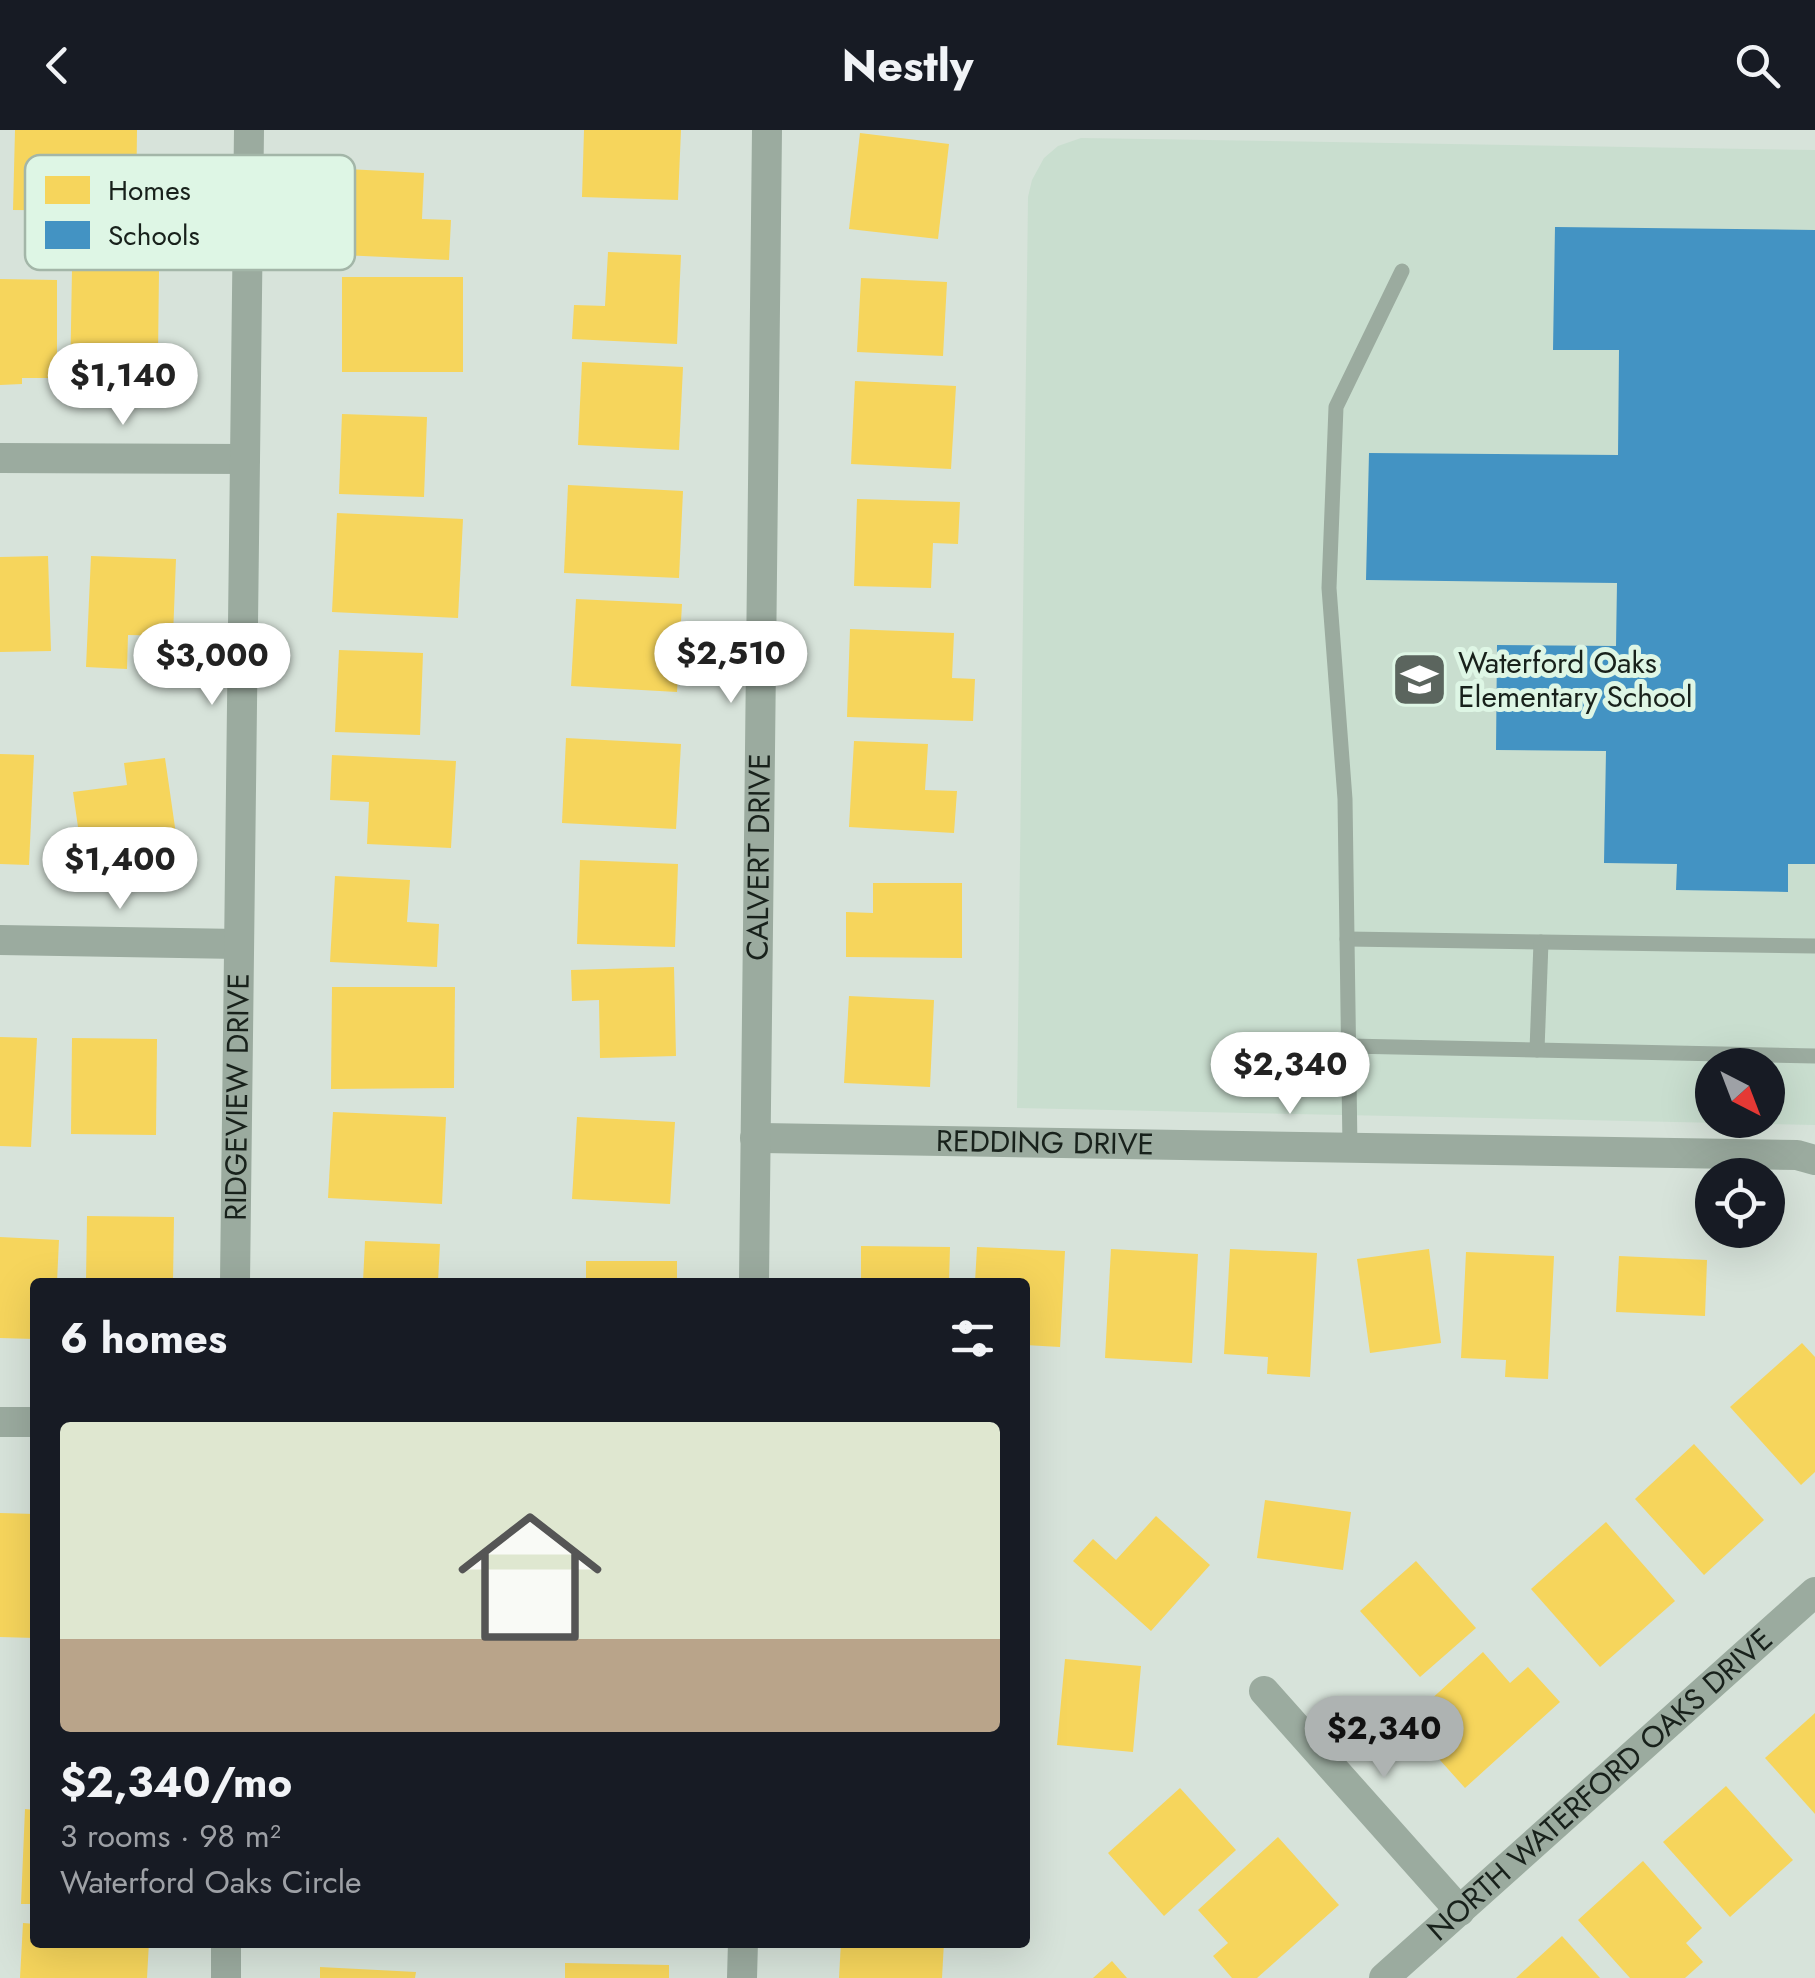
<!DOCTYPE html>
<html lang="en">
<head>
<meta charset="utf-8">
<style>
  body { margin:0; font-family:Jost,sans-serif; background:#20242c; color:#f1f3f6; height:100vh; display:flex; flex-direction:column; font-size:38px; white-space:nowrap }
  * { box-sizing:border-box; margin:0 }
  p { font-size:32px; color:#9ea1a6 }
  .icon { flex:none; width:55px; height:55px; fill:none; stroke:currentColor; stroke-width:2; stroke-linecap:round; stroke-linejoin:round }
  .map { position:relative; flex:1; overflow:hidden }
  .drawer { position:absolute; left:30px; top:1148px; width:1000px; height:670px; display:flex; flex-direction:column; background:#171b24; border-radius:10px; box-shadow:0 10px 40px #0002 }
  .drawer>* { flex:none }
  .needle { width:65px; rotate:138deg }
  .tools { position:absolute; left:1695px; top:918px; display:grid; gap:20px }
  .tools a { display:grid; place-items:center; width:90px; height:90px; border-radius:50%; background:#171b24; box-shadow:0 10px 40px #0002; font-size:50px }
  .price { position:absolute; translate:-50% -85px; padding:0 22px; border-radius:35px; background:#fff; color:#222; font-size:32px; line-height:65px; filter:drop-shadow(0 2px 5px #0008) }
  .price::after { content:''; position:absolute; left:50%; top:60px; width:30px; height:22px; margin-left:-15px; background:inherit; clip-path:polygon(0 0,100% 0,50% 100%) }
  .price.active { background:#aeb3b2; color:#111 }
  ul { padding:0; list-style:none }
  li { display:grid; align-content:center; gap:20px; height:530px; padding:0 30px }
  li span { display:grid; place-items:center; height:310px; border-radius:10px; color:#555 }
  li>.icon { margin-inline-start:auto }
  span .icon { width:180px; height:180px; fill:#fffc; stroke-width:1 }
  li b { font-size:42px }
  h2 { display:flex; justify-content:space-between; align-items:center; height:120px; padding:0 30px; font-size:42px }
  header { display:flex; justify-content:space-between; align-items:center; height:130px; padding:0 30px; background:#171b24; font-size:45px; font-weight:700 }
  .map>svg:first-child { display:block }
</style>
</head>
<body>
<header><svg class="icon" aria-label="back" viewBox="0 0 24 24"><path d="M15 5l-7 7 7 7"/></svg>Nestly<svg class="icon" aria-label="search" viewBox="0 0 24 24"><circle cx="10" cy="10" r="6"/><path d="M15 15l6 6"/></svg></header>
<div class="map">
<svg width="1815" height="1848" viewBox="0 0 1815 1848">
  <rect width="100%" height="100%" fill="#d7e3da"/>
  <path fill="#c9decf" fill-rule="evenodd" d="M1081,8L1815,20V995L1017,978L1028,67L1032,50L1044,28L1058,16ZM1712,935H1768V990H1712Z"/>
  <g fill="#f6d55c">
    <polygon points="15,0 137,0 136,81 13,80"/>
    <polygon points="584,0 681,0 678,70 582,67"/>
    <polygon points="860,3 949,14 938,109 849,99"/>
    <polygon points="347,39 424,43 422,89 451,90 449,130 342,125"/>
    <polygon points="608,122 681,125 677,214 572,209 574,175 605,176"/>
    <polygon points="72,140 159,141 158,225 140,225 140,237 109,237 109,256 70,255"/>
    <rect x="342" y="147" width="121" height="95"/>
    <polygon points="861,148 947,152 943,226 857,222"/>
    <polygon points="0,149 57,150 57,248 22,248 22,254 0,255"/>
    <polygon points="582,232 683,237 679,320 578,315"/>
    <polygon points="855,251 956,256 951,339 851,334"/>
    <polygon points="342,284 427,287 424,367 339,364"/>
    <polygon points="568,355 683,361 679,448 564,443"/>
    <polygon points="857,369 960,372 958,414 933,413 931,458 854,456"/>
    <polygon points="337,383 463,389 458,488 332,482"/>
    <polygon points="48,426 51,521 0,522 0,427"/>
    <polygon points="91,426 176,429 173,506 128,505 127,539 86,537"/>
    <polygon points="576,469 682,474 677,562 571,556"/>
    <polygon points="850,499 954,503 952,548 975,549 973,591 847,587"/>
    <polygon points="339,520 423,523 420,605 335,602"/>
    <polygon points="566,608 681,614 676,699 562,693"/>
    <polygon points="854,611 928,614 925,660 957,661 954,703 849,697"/>
    <polygon points="0,624 34,625 29,735 0,734"/>
    <polygon points="332,625 456,631 451,718 367,714 369,672 330,670"/>
    <polygon points="165,628 179,725 84,739 73,662 127,655 124,633"/>
    <polygon points="580,730 678,734 675,817 577,814"/>
    <polygon points="335,746 410,750 407,792 439,794 437,837 330,832"/>
    <polygon points="873,753 962,753 962,828 846,827 846,782 873,783"/>
    <polygon points="674,837 676,926 600,928 599,870 572,871 571,840"/>
    <polygon points="332,857 455,857 454,958 331,959"/>
    <polygon points="849,866 934,870 930,957 844,953"/>
    <polygon points="0,907 37,908 31,1017 0,1016"/>
    <polygon points="72,908 157,909 156,1005 71,1004"/>
    <polygon points="333,982 446,987 442,1074 328,1068"/>
    <polygon points="577,987 675,992 670,1074 572,1069"/>
    <polygon points="87,1086 174,1087 173,1152 86,1152"/>
    <polygon points="0,1107 59,1110 57,1152 35,1152 35,1209 0,1208"/>
    <polygon points="365,1111 440,1114 438,1152 363,1152"/>
    <polygon points="861,1116 950,1117 949,1152 861,1152"/>
    <polygon points="977,1117 1065,1121 1060,1217 1025,1215 1025,1152 975,1152"/>
    <polygon points="1111,1119 1198,1124 1192,1233 1105,1228"/>
    <polygon points="1230,1119 1317,1123 1310,1247 1267,1244 1268,1227 1224,1224"/>
    <polygon points="1429,1119 1441,1213 1370,1223 1357,1129"/>
    <polygon points="1466,1122 1554,1126 1548,1249 1505,1247 1506,1230 1461,1228"/>
    <polygon points="1619,1126 1707,1130 1705,1186 1616,1182"/>
    <rect x="586" y="1131" width="91" height="21"/>
    <polygon points="1802,1213 1815,1227 1815,1342 1801,1355 1730,1277"/>
    <polygon points="1694,1314 1764,1390 1704,1445 1635,1369"/>
    <polygon points="1265,1370 1351,1382 1343,1440 1257,1428"/>
    <polygon points="0,1383 35,1384 35,1508 0,1507"/>
    <polygon points="1156,1386 1210,1435 1151,1501 1073,1431 1093,1409 1116,1430"/>
    <polygon points="1606,1392 1675,1471 1600,1537 1531,1459"/>
    <polygon points="1416,1431 1476,1498 1420,1547 1360,1481"/>
    <polygon points="1483,1522 1510,1553 1528,1537 1560,1572 1465,1658 1406,1592"/>
    <polygon points="1065,1529 1141,1536 1133,1622 1057,1615"/>
    <polygon points="1815,1583 1815,1684 1765,1628"/>
    <polygon points="1726,1656 1793,1730 1730,1787 1663,1712"/>
    <polygon points="1180,1658 1236,1720 1164,1786 1108,1723"/>
    <polygon points="25,1679 35,1680 35,1774 21,1774"/>
    <polygon points="1278,1707 1339,1775 1257,1848 1232,1848 1213,1826 1228,1813 1198,1780"/>
    <polygon points="1643,1731 1702,1798 1686,1813 1703,1832 1685,1848 1630,1848 1578,1790"/>
    <polygon points="23,1793 35,1794 35,1812 149,1812 147,1848 20,1848"/>
    <polygon points="1562,1806 1600,1848 1516,1848"/>
    <polygon points="841,1812 944,1812 942,1848 839,1848"/>
    <polygon points="1112,1831 1127,1848 1093,1848"/>
    <polygon points="565,1833 669,1835 669,1848 565,1848"/>
    <polygon points="320,1837 416,1842 415,1848 320,1848"/>
  </g>
  <polygon fill="#4393c3" points="1555,97 1815,100 1815,734 1788,734 1788,762 1676,760 1677,734 1604,733 1606,621 1496,620 1497,515 1616,516 1617,453 1366,450 1369,323 1618,325 1619,220 1553,220"/>
  <g fill="none" stroke-linecap="round" stroke-linejoin="round">
    <g stroke="#9bab9f" stroke-width="15">
      <polyline points="1347,809 1815,816"/>
      <polyline points="1349,916 1815,926"/>
      <polyline points="1537,920 1541,812"/>
      <polyline points="1350,1018 1345,669 1329,458 1336,277 1402,141"/>
    </g>
    <g stroke="#9bab9f" stroke-width="30">
      <polyline points="0,328 245,329"/>
      <polyline points="0,810 239,814"/>
      <path id="s1" d="M755,1008L1797,1025L1815,1030"/>
      <path id="s2" d="M235,1152L249,0"/>
      <path id="s3" d="M754,1152L767,0"/>
      <polyline points="0,1292 35,1292"/>
      <polyline points="1264,1561 1460,1781"/>
      <polyline points="226,1848 226,1812"/>
      <polyline points="742,1848 743,1812"/>
      <path id="s4" d="M1384,1848L1815,1462"/>
    </g>
  </g>
  <defs>
    <symbol id="school-square" viewBox="-11 -11 22 22"><rect x="-9" y="-9" width="18" height="18" rx="4" fill="#5b655e" stroke="#def6e5"/><path d="M0-5L7-2L0 1L-7-2ZM-4 1L0 2.5L4 1V4Q0 6-4 4Z" fill="#fff"/></symbol>
  </defs>
  <g fill-rule="evenodd">
    <use href="#school-square" x="1388" y="518" width="63" height="63"/>
  </g>
  <g text-anchor="middle" stroke-width="10" stroke-linejoin="round" paint-order="stroke">
    <g font-size="30" fill="#18211b" stroke="#def6e5" text-anchor="start">
      <text x="1458" y="543">Waterford Oaks<tspan x="1458" dy="34">Elementary School</tspan></text>
    </g>
    <g font-size="30" fill="#18211b" stroke="#def6e5">
      <text dy="10" stroke="none"><textPath href="#s3" startOffset="425">CALVERT DRIVE</textPath></text>
      <text dy="10" stroke="none"><textPath href="#s2" startOffset="185">RIDGEVIEW DRIVE</textPath></text>
      <text dy="10" stroke="none"><textPath href="#s1" startOffset="290">REDDING DRIVE</textPath></text>
      <text dy="10" stroke="none"><textPath href="#s4" startOffset="290">NORTH WATERFORD OAKS DRIVE</textPath></text>
    </g>
  </g>
  <rect x="25" y="25" width="330" height="115" rx="15" fill="#def6e5" stroke="#a3b6a8" stroke-width="2.5"/>
  <rect x="45" y="46" width="45" height="28" fill="#f6d55c"/>
  <rect x="45" y="91" width="45" height="28" fill="#4393c3"/>
  <g font-size="28" fill="#18211b">
    <text x="108" y="70">Homes</text>
    <text x="108" y="115">Schools</text>
  </g>
</svg>
<div class="tools">
<a><svg class="needle" viewBox="-14 -14 28 28"><path d="M0-13l5 13h-10z" fill="#e53935"/><path d="M0 13l5-13h-10z" fill="#9ea1a6"/></svg></a>
<a><svg class="icon" aria-label="locate" viewBox="0 0 24 24"><circle cx="12" cy="12" r="6"/><path d="M12 2v4M12 18v4M2 12h4M18 12h4"/></svg></a>
</div>
<b class="price" style="left:123px;top:298px">$1,140</b>
<b class="price" style="left:731px;top:576px">$2,510</b>
<b class="price" style="left:212px;top:578px">$3,000</b>
<b class="price" style="left:120px;top:782px">$1,400</b>
<b class="price" style="left:1290px;top:987px">$2,340</b>
<b class="price active" style="left:1384px;top:1651px">$2,340</b>
<section class="drawer">
<h2>6 homes<svg class="icon" aria-label="filters" viewBox="0 0 24 24"><path d="M4 7h16M4 17h16"/><circle cx="9" cy="7" r="2"/><circle cx="15" cy="17" r="2"/></svg></h2>
<ul>
<li><span style="background:linear-gradient(#dfe7d0 70%,#b9a48a 0)"><svg class="icon" aria-label="home" viewBox="0 0 24 24"><path d="M3 11l9-7 9 7M6 9v11h12V9"/></svg></span><div><b>$2,340/mo</b><p>3 rooms · 98 m²</p><p>Waterford Oaks Circle</p></div></li>
</ul>
</section>
</div>
</body>
</html>
